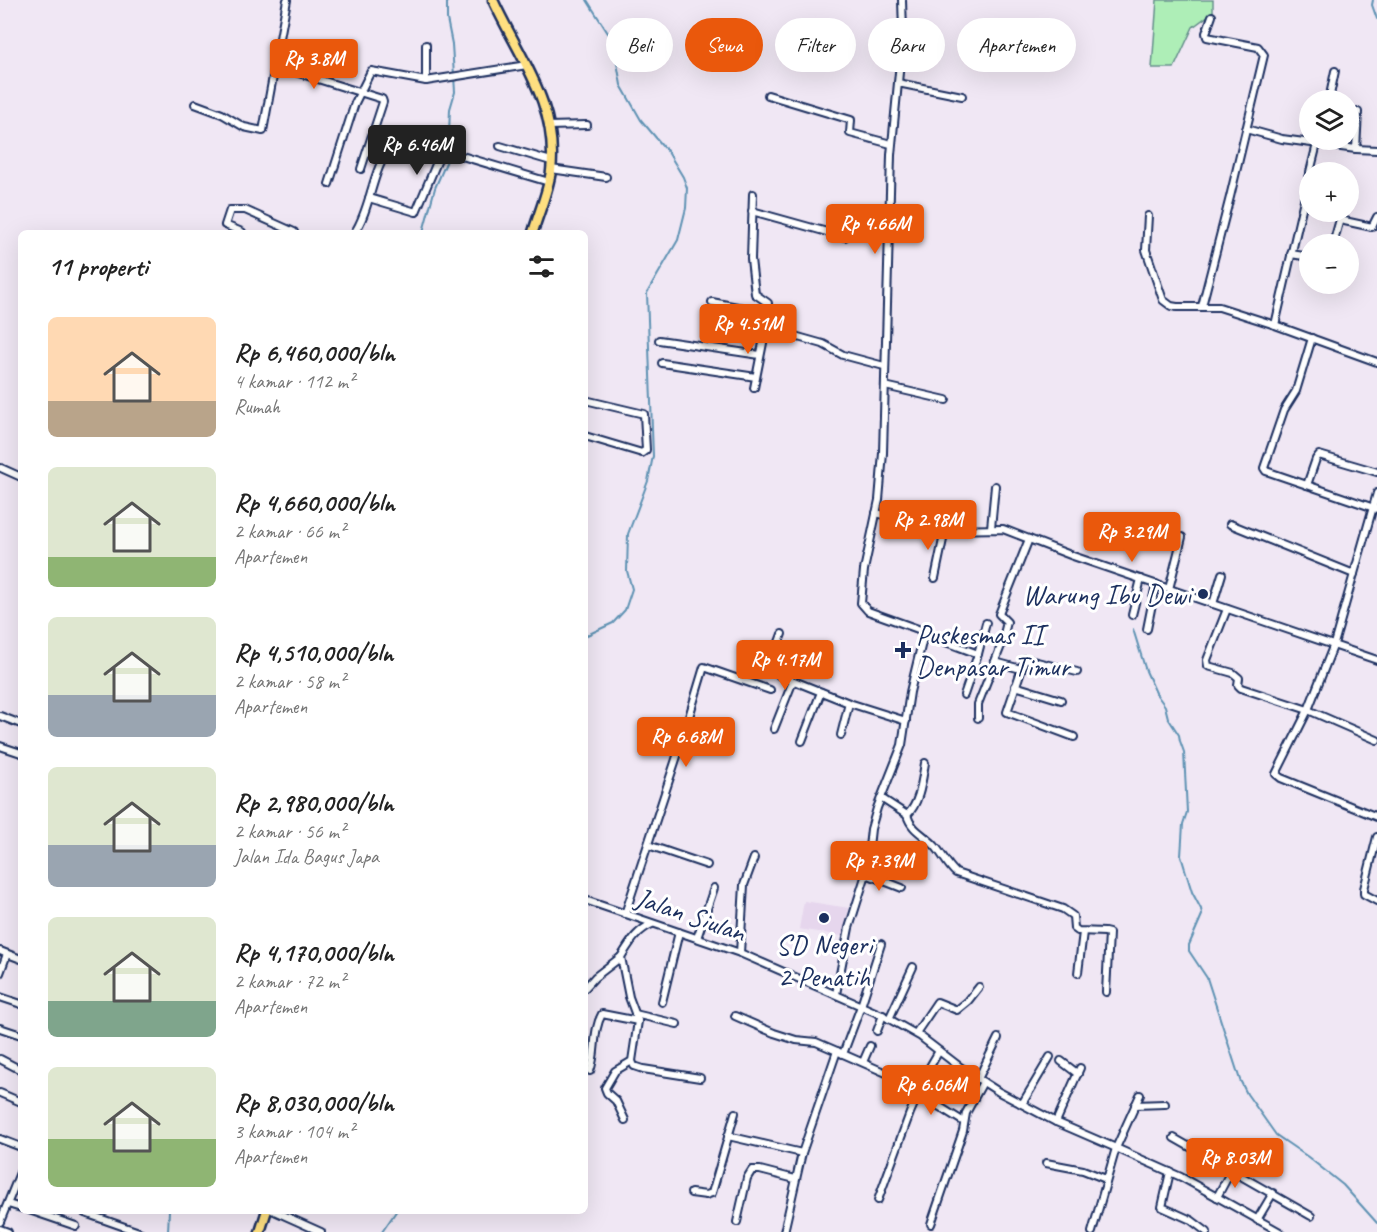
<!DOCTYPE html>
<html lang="id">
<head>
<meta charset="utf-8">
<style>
  body { margin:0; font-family:Caveat,sans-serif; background:#f2f2f2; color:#222; height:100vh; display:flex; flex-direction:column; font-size:22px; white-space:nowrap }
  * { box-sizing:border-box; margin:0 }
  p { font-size:20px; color:#767676 }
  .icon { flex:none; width:33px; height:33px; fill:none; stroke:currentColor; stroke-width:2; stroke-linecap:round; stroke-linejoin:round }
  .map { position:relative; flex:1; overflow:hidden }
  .panel { position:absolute; left:18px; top:230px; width:570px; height:984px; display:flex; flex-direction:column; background:#fff; border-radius:9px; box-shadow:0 6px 24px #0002 }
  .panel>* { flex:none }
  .hud { position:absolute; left:606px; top:18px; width:570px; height:54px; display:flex; gap:12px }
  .buttons { position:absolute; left:1299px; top:90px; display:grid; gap:12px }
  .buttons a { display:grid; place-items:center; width:60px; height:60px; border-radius:50%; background:#fff; box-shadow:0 6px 24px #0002; font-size:30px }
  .price { position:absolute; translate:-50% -51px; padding:0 14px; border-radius:6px; background:#ea580c; color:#fff; font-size:20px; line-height:39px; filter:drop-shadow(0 2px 3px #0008) }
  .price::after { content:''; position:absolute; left:50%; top:36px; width:18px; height:14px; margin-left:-9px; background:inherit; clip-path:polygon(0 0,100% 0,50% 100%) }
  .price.active { background:#222; color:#fff }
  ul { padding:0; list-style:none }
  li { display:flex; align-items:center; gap:18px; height:150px; padding:0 30px }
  li span { display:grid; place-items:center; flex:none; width:168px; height:120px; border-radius:9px; color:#555 }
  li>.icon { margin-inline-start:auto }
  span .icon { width:72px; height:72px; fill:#fffc; stroke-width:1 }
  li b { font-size:26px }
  h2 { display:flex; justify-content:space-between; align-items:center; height:72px; padding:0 30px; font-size:26px }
  .pill { padding:0 21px; border-radius:27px; background:#fff; box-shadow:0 6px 24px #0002; font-size:21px; line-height:54px }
  .pill.active { background:#ea580c; color:#fff }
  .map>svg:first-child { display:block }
</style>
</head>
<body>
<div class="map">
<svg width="1377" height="1232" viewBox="0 0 1377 1232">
  <rect width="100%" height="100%" fill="#f0e7f4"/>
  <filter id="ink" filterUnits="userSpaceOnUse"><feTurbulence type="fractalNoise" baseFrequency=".0167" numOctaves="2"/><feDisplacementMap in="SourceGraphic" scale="12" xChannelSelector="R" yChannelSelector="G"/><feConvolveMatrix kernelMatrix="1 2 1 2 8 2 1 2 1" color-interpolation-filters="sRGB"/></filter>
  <g filter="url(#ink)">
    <polygon fill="#e6d6ed" points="804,901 849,908 842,936 799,929"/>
    <polygon fill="#aeeeb7" stroke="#648e8a" stroke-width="1.5" points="1157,0 1213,0 1213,12 1193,27 1174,68 1152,68"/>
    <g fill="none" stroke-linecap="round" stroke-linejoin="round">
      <g stroke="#5e92b3" stroke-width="2">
        <polyline points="1373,0 1372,5 1377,19"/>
        <polyline points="423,232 435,188 448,158 450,109 455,92 452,44 447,19 447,0"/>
        <polyline points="1133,629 1146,671 1157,695 1165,706 1168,718 1179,735 1180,741 1184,752 1187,812 1183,824 1181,856 1192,892 1201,909 1202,915 1189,945 1189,951 1207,978 1240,1080 1247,1094 1276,1135 1308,1157 1343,1185 1377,1223"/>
        <polyline points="585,636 613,623 625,610 632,589 627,571 628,534 648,481 653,456 647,293 678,240 686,208 687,188 683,177 668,152 641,120 621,85 613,41 587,0"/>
        <polyline points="168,1232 169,1210"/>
        <polyline points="382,1232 397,1210"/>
      </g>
      <defs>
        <g id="minor">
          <polyline points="276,66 382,99 383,102 361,169"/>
          <polyline points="426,81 426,45"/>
          <polyline points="898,83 962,96"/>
          <polyline points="768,95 851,120 850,133 891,144"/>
          <polyline points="1329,100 1335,71"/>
          <polyline points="195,104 222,114 244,127 263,131 287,0"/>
          <polyline points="548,126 587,125"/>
          <polyline points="1246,129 1282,139 1356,149 1358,112"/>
          <polyline points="500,146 551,161"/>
          <polyline points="1356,149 1377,150"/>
          <polyline points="551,169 606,177"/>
          <polyline points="1310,172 1318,140"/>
          <polyline points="329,184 355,103 371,71 426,81 527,65"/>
          <polyline points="753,194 751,259 755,294 768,303 766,328 823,344 843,355 884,366"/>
          <polyline points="369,198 416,212 442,150"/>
          <polyline points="752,211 845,237"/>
          <polyline points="1148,216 1146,250 1163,300 1171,306 1177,307 1219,307 1275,325 1377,362"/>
          <polyline points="1340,220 1372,227 1377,217"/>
          <polyline points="242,232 225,225 230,210 245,210 294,232"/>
          <path d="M355,232C372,206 371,170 392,145C395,142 400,141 405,139L549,182"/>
          <polyline points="1333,244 1342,212"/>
          <polyline points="1291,254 1310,257"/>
          <polyline points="712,302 768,313"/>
          <polyline points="1202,306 1230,197 1264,55 1258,47 1207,37 1206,33 1212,16"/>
          <polyline points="1275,325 1310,174"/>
          <polyline points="1312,338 1296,391 1284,410 1264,468 1266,471 1377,509"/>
          <polyline points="659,340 760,355"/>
          <polyline points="662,363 756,377"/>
          <polyline points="885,386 946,400"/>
          <polyline points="754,388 766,328"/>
          <polyline points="585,400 644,414 646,450 642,453 585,436"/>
          <polyline points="1,468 21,477"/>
          <polyline points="1307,485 1316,459 1319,455 1377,472"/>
          <polyline points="1377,493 1334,644 1308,710 1276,774 1281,778 1377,817"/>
          <polyline points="876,513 945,530 1003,529 1073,556 1377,660"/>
          <polyline points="1230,524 1354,574"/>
          <polyline points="991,528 995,486"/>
          <polyline points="935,578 945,530"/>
          <polyline points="1169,589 1182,537"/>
          <polyline points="1213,604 1222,574"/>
          <polyline points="1227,609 1207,660 1208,666 1233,673 1239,678 1238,685 1241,688 1308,710 1377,740"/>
          <polyline points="1132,615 1141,579"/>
          <polyline points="1147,629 1156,584"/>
          <polyline points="922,633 978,654 986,623"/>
          <polyline points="995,662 1021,669"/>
          <polyline points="760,663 777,669 779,675 849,703 906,721"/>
          <polyline points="770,666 782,634"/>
          <polyline points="1015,686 1061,700"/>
          <polyline points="964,695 978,654"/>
          <polyline points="0,716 21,724"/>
          <polyline points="978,718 978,704 1001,646 1007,622 999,614 1029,539"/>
          <polyline points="774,729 793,681"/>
          <polyline points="841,735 849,703"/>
          <polyline points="1074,737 1007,712 1025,659 1077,672"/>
          <polyline points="802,741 821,692"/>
          <polyline points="0,746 21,753"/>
          <path d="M881,798L907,815C920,803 922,780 925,763"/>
          <path d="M907,815C911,830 925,835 935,846C943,855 947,865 956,873L1063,909L1073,916L1074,928L1078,931L1105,932L1109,933L1106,992"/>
          <polyline points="1377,837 1364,889 1364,894 1377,901"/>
          <polyline points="648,845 707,865"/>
          <polyline points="866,874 902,888"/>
          <polyline points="585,900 740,953 882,1015 921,1037 960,1067 999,1092 1056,1122 1116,1148 1092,1232"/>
          <polyline points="625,914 679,750 704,667 770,690"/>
          <polyline points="697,938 714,888"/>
          <polyline points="0,951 21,959"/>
          <polyline points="740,953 744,885 754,858"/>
          <polyline points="0,973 7,954"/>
          <polyline points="1078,973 1083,932"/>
          <polyline points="585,988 595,977 621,957"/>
          <polyline points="836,994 849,928 866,874 871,829 877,808 902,745 910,692 923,638 922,633 918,629 868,611 861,603 864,570 879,500 883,453 891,155 903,31 902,0"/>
          <polyline points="0,997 21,1004"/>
          <polyline points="662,1002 679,932"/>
          <polyline points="635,1014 677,1024"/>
          <polyline points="735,1016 774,1033 796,1040 816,1042 837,1051"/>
          <polyline points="889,1019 913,967"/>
          <polyline points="0,1028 21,1035"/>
          <polyline points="877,1031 883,1015"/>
          <polyline points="916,1033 937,1002 957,1010 968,1001 979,987"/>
          <polyline points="843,1054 918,1087 932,1102 964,1122"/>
          <polyline points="0,1059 21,1070"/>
          <polyline points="632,1061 634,1066 643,1069 700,1078"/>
          <polyline points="1061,1061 1078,1074"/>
          <polyline points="863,1062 870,1046"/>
          <path d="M590,1071C597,1052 592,1032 602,1014L638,1021L629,997L621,957C630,943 636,931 652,924"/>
          <polyline points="978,1079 998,1038"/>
          <polyline points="918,1087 939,1051"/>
          <polyline points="0,1093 21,1102"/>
          <polyline points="1140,1095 1116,1148 1181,1177 1280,1232"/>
          <polyline points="1022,1104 1050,1057"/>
          <polyline points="1135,1105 1165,1104"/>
          <polyline points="625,1120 616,1101 607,1093 605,1088 615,1071 632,1061 638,1021"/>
          <polyline points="1056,1122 1080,1068"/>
          <polyline points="728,1136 802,1153"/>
          <polyline points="1174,1138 1311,1216"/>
          <polyline points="0,1139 21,1147"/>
          <polyline points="1046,1163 1083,1170 1106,1179"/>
          <polyline points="1170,1172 1162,1207 1191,1220 1207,1232"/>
          <polyline points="691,1193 706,1195 712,1193 735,1113"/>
          <polyline points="1217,1197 1232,1169"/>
          <polyline points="878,1200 910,1113 920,1090"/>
          <polyline points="8,1204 21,1208"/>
          <polyline points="29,1210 76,1226"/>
          <polyline points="85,1210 85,1213 139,1232"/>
          <polyline points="272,1210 321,1232"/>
          <polyline points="1257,1220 1273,1193"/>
          <polyline points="0,1222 21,1170"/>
          <polyline points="737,1222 747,1178 752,1170 760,1170 795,1179"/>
          <polyline points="931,1224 963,1131 966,1113 983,1082"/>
          <polyline points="0,1229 8,1232"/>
          <polyline points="784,1232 802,1153 837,1051 843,1054 861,1006 881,944"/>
        </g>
        <g id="major">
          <path d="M493,0C518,55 559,105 551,171C548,192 539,212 533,232"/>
          <polyline points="260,1232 267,1210"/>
        </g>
      </defs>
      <use href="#minor" stroke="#1b2f5e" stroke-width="10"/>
      <use href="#major" stroke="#1b2f5e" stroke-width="13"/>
      <use href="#minor" stroke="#fff" stroke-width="6"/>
      <use href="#major" stroke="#fedf80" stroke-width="8"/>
    </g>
  </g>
  <g fill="#1b2f5e" stroke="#fff" stroke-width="2">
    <circle cx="1203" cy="594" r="6"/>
    <path d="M900 641h6v6h6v6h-6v6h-6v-6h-6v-6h6z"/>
    <circle cx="824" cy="918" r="6"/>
  </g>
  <g text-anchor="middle" stroke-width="6" stroke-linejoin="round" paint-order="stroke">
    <g font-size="28" fill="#1b2f5e" stroke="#fff" text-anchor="end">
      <text x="1191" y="604">Warung Ibu Dewi</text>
      <text x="916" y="644" text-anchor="start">Puskesmas II<tspan x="916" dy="32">Denpasar Timur</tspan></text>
      <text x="824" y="954" text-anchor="middle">SD Negeri<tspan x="824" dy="32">2 Penatih</tspan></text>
    </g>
    <g font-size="28" fill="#1b2f5e" stroke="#fff">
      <text transform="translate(691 914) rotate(19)" y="10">Jalan Siulan</text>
    </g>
  </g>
</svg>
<div class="buttons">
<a><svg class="icon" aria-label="layers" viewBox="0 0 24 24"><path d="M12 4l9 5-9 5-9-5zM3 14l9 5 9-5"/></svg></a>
<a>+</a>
<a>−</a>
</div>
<b class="price" style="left:314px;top:90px">Rp 3.8M</b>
<b class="price active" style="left:417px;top:176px">Rp 6.46M</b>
<b class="price" style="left:875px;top:255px">Rp 4.66M</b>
<b class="price" style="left:748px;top:355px">Rp 4.51M</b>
<b class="price" style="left:928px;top:551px">Rp 2.98M</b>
<b class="price" style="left:1132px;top:563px">Rp 3.29M</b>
<b class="price" style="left:785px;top:691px">Rp 4.17M</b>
<b class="price" style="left:686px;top:768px">Rp 6.68M</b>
<b class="price" style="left:879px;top:892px">Rp 7.39M</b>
<b class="price" style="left:931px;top:1116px">Rp 6.06M</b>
<b class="price" style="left:1235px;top:1189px">Rp 8.03M</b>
<div class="hud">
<a class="pill">Beli</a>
<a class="pill active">Sewa</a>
<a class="pill">Filter</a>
<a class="pill">Baru</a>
<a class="pill">Apartemen</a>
</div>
<section class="panel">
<h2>11 properti<svg class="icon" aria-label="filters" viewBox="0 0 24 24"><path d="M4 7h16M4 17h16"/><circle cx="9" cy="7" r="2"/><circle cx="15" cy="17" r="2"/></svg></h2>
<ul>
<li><span style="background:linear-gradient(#ffd9b3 70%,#b9a48a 0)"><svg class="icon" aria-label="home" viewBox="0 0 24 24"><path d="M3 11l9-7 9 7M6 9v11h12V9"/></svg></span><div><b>Rp 6,460,000/bln</b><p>4 kamar · 112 m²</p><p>Rumah</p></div></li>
<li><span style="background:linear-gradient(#dfe7d0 75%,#8fb573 0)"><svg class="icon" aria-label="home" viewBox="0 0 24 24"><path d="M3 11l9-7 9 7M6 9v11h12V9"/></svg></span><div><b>Rp 4,660,000/bln</b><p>2 kamar · 66 m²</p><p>Apartemen</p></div></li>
<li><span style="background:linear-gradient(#dfe7d0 65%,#9aa5b1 0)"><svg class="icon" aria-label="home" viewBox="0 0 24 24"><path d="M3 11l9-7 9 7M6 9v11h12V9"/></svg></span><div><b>Rp 4,510,000/bln</b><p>2 kamar · 58 m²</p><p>Apartemen</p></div></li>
<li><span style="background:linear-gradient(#dfe7d0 65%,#9aa5b1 0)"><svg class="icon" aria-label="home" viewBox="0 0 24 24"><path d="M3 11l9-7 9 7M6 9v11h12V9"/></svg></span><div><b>Rp 2,980,000/bln</b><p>2 kamar · 56 m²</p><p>Jalan Ida Bagus Japa</p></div></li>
<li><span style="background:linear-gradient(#dfe7d0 70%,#7fa58c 0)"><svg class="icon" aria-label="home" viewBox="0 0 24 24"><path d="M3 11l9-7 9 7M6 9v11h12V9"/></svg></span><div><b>Rp 4,170,000/bln</b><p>2 kamar · 72 m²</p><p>Apartemen</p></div></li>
<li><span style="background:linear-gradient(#dfe7d0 60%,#8fb573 0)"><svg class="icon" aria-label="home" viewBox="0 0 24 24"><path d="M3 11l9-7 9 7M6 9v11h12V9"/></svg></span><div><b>Rp 8,030,000/bln</b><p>3 kamar · 104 m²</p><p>Apartemen</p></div></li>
</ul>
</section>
</div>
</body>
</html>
